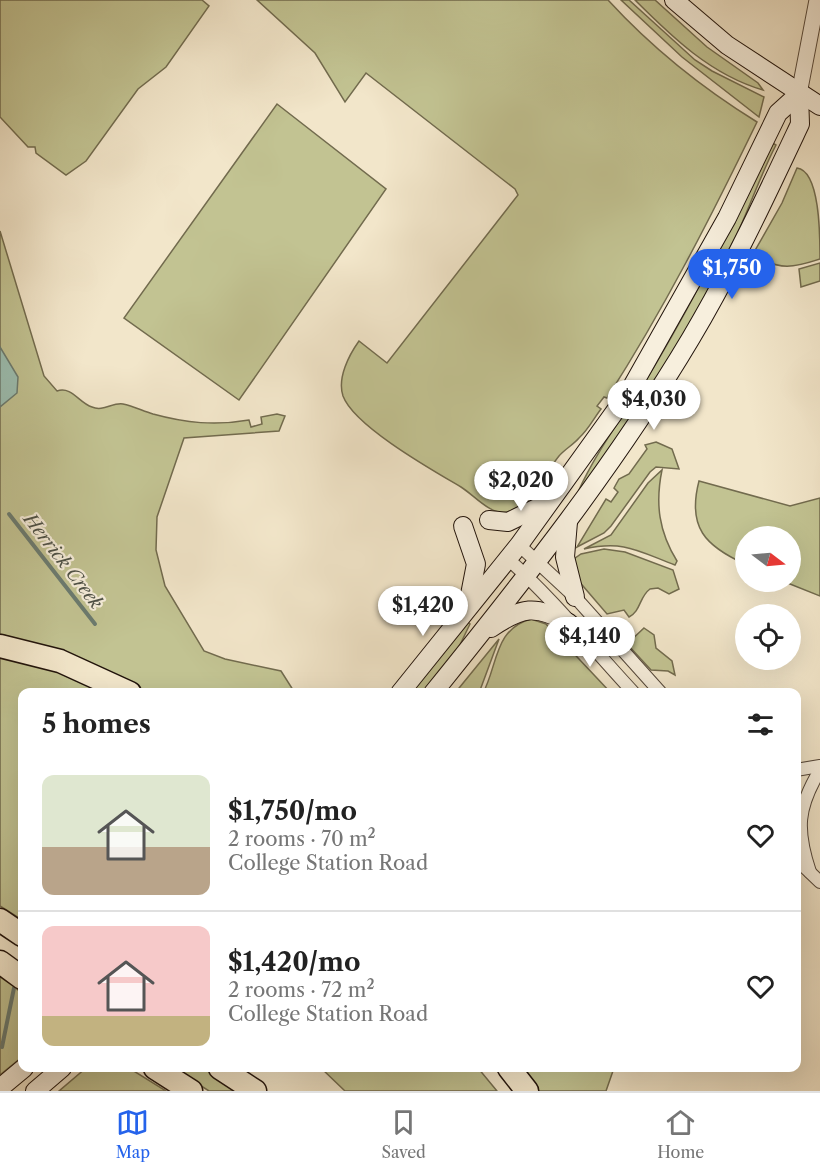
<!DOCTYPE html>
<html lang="en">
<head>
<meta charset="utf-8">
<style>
  body { margin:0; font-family:"Libre Caslon Text",serif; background:#f6f6f6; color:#222; height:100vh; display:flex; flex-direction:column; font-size:22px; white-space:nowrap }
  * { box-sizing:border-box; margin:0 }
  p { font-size:20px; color:#767676 }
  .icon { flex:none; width:33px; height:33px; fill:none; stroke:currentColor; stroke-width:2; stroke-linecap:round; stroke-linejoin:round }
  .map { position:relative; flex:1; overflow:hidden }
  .side { position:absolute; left:18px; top:688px; width:783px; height:384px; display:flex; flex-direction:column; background:#fff; border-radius:12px; box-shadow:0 6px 24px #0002 }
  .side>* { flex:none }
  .needle { width:39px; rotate:106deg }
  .controls { position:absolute; left:735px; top:526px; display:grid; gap:12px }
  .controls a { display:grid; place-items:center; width:66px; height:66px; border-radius:50%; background:#fff; box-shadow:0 6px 24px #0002; font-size:30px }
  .price { position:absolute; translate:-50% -51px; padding:0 14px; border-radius:21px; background:#fff; color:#222; font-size:20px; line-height:39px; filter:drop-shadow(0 2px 3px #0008) }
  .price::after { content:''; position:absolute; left:50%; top:36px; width:18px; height:14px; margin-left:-9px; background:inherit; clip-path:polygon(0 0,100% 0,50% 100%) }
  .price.selected { background:#2563eb; color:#fff }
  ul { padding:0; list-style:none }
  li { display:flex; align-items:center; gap:18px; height:150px; padding:0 24px }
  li+li { border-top:2px solid #e0e0e0 }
  li span { display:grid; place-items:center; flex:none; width:168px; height:120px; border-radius:12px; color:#555 }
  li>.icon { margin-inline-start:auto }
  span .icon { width:72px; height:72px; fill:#fffc; stroke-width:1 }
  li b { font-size:26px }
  h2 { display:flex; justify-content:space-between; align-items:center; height:72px; padding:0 24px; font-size:26px }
  .tab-bar { display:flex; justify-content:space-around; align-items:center; height:84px; border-top:2px solid #e0e0e0; background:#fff; font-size:16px; color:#767676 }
  .tab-bar a { display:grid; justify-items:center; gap:3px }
  .tab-bar .selected { color:#2563eb }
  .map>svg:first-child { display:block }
</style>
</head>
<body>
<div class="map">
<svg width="820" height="1091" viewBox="0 0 820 1091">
  <rect width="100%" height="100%" fill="#f2e6ca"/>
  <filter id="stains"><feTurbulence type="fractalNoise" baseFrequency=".00333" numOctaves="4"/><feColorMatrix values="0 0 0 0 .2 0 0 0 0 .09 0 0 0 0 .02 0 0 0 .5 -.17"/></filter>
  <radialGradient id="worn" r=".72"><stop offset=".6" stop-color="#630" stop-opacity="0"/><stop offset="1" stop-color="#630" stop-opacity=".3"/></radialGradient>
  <g fill="#c2c392" stroke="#726b4e" stroke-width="1.5">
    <polygon points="0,0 202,0 209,6 166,67 138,89 86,161 66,175 36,153 35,147 28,147 0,117"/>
    <path d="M257,0H608C652,48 702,88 757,122C711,217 664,309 607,398L604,397L597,406L601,409C594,418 588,430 579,438C573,445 565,449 559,456C545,473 530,507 507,512C491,516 474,495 461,487C432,470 354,426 343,396C337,378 349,355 359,341L387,363L518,195L515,189L366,73L345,102L315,53Z"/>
    <polygon points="621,0 629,0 695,60 712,71 764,97 759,117 682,57"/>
    <path d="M635,0H655L707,47L758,83L763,90C711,75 672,37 635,0Z"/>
    <polygon points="277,104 386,189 239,400 124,318"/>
    <path d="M771,142L776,145C760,176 749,209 734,241C692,330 637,414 578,492C599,445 632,405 658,360C700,289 736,216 771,142Z"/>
    <path d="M797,168C820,171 820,235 820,259C792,268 782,270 755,257L753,254L782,203Z"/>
    <path d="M0,231L44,376L57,391C72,386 79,403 92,407C103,412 113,402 123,404C133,406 143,411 153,414C186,423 215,426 249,420L251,427L262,424L261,417L277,414L285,416L279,431L184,438L157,517L156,550L165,586L204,651L225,659L281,671L295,693H149L52,649L0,634Z"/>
    <polygon points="820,263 820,281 801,287 799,269"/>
    <polygon points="656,442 672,449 679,469 656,467 650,472 611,526 604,533 577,547 606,499 611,502 618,492 614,488 619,479 629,474 647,449 645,445"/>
    <path d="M662,470C655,504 659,532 677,561L675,565C638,551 624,540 584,549L611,535L648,483Z"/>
    <path d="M699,481L790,506L820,498V596L785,582H790V537H746L745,564C705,546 687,527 699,481Z"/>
    <path d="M604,549L625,552L673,570L679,589L669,594L658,588L650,589C639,597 641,611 629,617L624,610L607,614L577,579L571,561L581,554Z"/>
    <path d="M531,619L546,624L611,693H483C498,665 494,629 531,619Z"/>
    <polygon points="468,622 470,624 456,653 423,693 410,693"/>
    <polygon points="644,628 654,635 656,648 672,661 675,675 668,671 651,670 627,644"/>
    <polygon points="499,639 479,693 455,693"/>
    <polygon points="0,653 59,672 106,693 22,693 22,920 0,906"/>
    <polygon points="0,972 19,984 16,988 22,994 22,1057 0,1075"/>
    <polygon points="86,1068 129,1068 166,1091 59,1091"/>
    <polygon points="173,1068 204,1068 240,1091 209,1091"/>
    <polygon points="321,1068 478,1068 497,1091 345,1091"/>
    <polygon points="518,1068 614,1068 606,1091 535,1091"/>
  </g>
  <polygon fill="#9cc0b3" stroke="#6b7b70" stroke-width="1.5" points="0,347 18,377 17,393 0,407"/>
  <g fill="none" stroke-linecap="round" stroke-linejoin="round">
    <g stroke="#6b7b70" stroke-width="4">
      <polyline points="9,514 95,624"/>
      <polyline points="2,1047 14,988"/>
    </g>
    <defs>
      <g id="minor">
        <polyline points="519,545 575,597 661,693"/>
        <path d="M508,559C554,600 592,648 634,693"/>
        <polyline points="796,770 820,766"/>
        <polyline points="796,859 820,882"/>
        <path d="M810,872C796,830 797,808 820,770"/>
      </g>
      <polyline id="tertiary" points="799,94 817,0"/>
      <g id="secondary">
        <polyline points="674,0 727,45 820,106"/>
        <polyline points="489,520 508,522 547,503"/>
        <polyline points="568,522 565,557 575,597"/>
        <polyline points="463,526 476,564 468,605"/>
        <path d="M491,628C522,607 535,604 569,623"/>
        <polyline points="400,693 519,545 629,392 727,218 778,113 799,94"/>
        <path d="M433,693C525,579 616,464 691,338C732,269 766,196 800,124L799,94"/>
        <polyline points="0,1088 24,1068"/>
        <polyline points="35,1091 62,1068"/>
      </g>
      <g id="motorway">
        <polyline points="0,646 60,661 130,693"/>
        <polyline points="0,920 22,935"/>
        <polyline points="0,962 22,978"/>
        <polyline points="155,1068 191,1091"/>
        <polyline points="220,1068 255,1091"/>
        <polyline points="509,1068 527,1091"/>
      </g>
    </defs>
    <use href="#minor" stroke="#55483b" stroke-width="14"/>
    <use href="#tertiary" stroke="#55483b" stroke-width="17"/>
    <use href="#secondary" stroke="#21130b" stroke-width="20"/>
    <use href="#motorway" stroke="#21130b" stroke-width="25"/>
    <use href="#minor" stroke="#f7efdd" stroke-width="12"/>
    <use href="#tertiary" stroke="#f7efdd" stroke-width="15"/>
    <use href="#secondary" stroke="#f7efdd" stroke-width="18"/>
    <use href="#motorway" stroke="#f2e6ca" stroke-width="22"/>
  </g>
  <g text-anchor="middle" stroke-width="4.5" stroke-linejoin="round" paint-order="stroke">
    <g font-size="18" font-style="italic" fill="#4c5046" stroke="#f7efdd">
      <text transform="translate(63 561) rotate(52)" y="6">Herrick Creek</text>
    </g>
  </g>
  <rect width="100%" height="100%" filter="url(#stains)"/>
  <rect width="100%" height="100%" fill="url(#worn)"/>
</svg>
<div class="controls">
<a><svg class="needle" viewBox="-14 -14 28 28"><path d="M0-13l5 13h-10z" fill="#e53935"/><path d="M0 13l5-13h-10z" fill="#767676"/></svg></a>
<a><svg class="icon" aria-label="locate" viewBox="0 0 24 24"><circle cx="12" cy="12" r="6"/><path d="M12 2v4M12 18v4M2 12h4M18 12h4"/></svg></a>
</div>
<b class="price selected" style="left:732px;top:300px">$1,750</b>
<b class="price" style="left:654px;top:431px">$4,030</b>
<b class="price" style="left:521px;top:512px">$2,020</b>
<b class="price" style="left:423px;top:637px">$1,420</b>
<b class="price" style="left:590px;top:668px">$4,140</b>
<section class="side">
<h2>5 homes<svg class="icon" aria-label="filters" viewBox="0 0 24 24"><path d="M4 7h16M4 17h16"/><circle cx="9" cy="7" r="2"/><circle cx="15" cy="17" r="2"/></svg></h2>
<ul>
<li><span style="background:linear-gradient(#dfe7d0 60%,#b9a48a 0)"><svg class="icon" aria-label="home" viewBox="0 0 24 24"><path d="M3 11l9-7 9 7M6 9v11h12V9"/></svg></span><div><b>$1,750/mo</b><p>2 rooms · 70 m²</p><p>College Station Road</p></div><svg class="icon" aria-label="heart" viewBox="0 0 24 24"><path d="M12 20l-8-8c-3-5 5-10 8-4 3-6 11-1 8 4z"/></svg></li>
<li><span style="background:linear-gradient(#f6c9c9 75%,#c2b280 0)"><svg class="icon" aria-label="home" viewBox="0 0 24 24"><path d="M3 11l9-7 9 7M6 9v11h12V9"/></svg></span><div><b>$1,420/mo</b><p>2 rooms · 72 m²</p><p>College Station Road</p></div><svg class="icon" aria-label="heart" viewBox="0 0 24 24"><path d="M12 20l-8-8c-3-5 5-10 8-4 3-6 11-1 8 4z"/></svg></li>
</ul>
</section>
</div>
<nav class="tab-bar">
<a class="selected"><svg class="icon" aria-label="map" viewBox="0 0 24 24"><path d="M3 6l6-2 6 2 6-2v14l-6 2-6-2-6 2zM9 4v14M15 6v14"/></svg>Map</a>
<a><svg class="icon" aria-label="saved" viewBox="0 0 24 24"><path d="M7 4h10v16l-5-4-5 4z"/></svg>Saved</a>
<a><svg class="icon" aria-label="home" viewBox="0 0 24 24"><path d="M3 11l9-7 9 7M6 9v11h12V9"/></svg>Home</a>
</nav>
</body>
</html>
